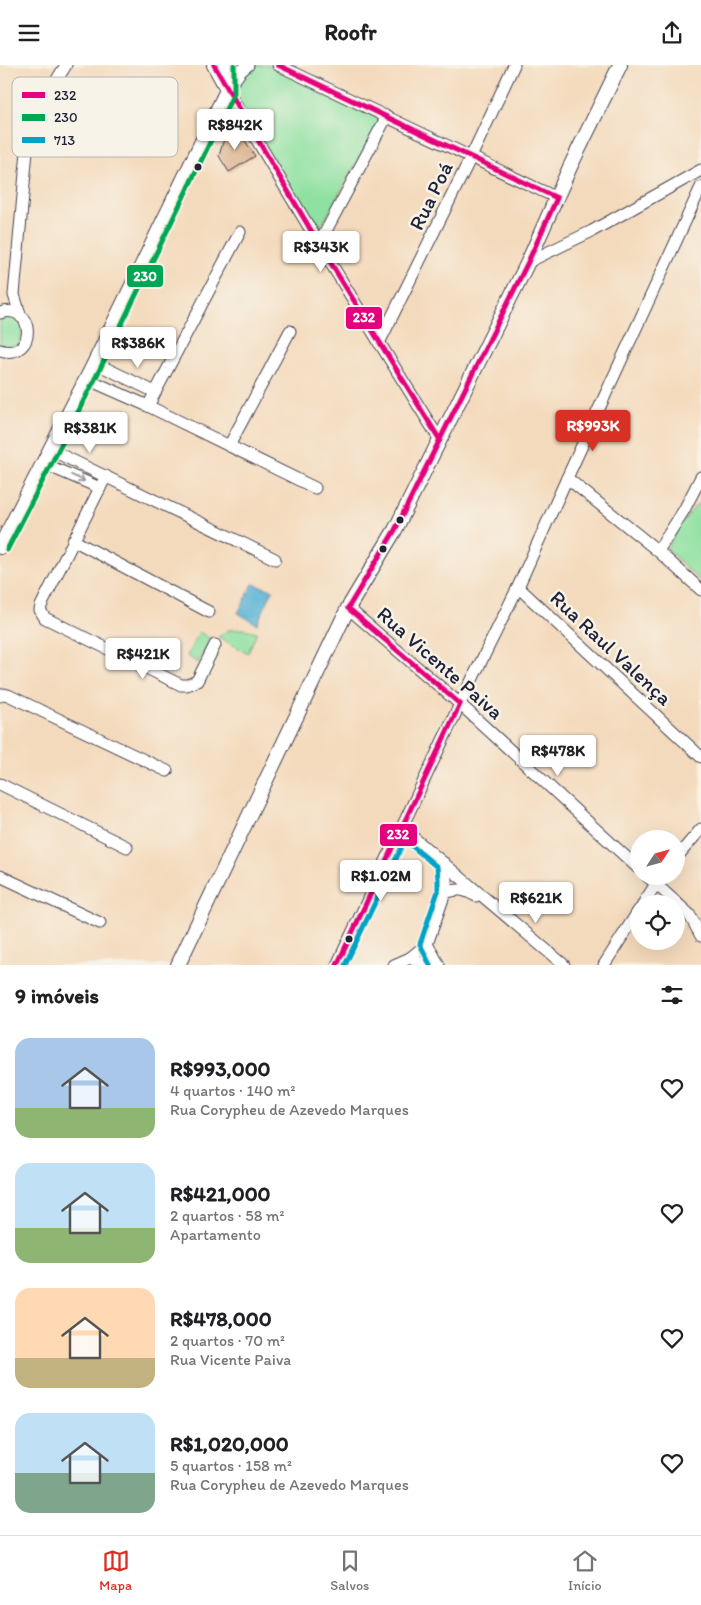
<!DOCTYPE html>
<html lang="pt">
<head>
<meta charset="utf-8">
<style>
  body { margin:0; font-family:Itim,sans-serif; background:#f6f6f6; color:#202124; height:100vh; display:flex; flex-direction:column; font-size:19px; white-space:nowrap }
  * { box-sizing:border-box; margin:0 }
  p { font-size:16px; color:#757577 }
  .icon { flex:none; width:28px; height:28px; fill:none; stroke:currentColor; stroke-width:2; stroke-linecap:round; stroke-linejoin:round }
  .map { position:relative; height:900px; overflow:hidden }
  .details { display:flex; flex-direction:column; background:#fff; flex:1 }
  .details>* { flex:none }
  .needle { width:32px; rotate:54deg }
  .controls { position:absolute; left:630px; top:765px; display:grid; gap:10px }
  .controls a { display:grid; place-items:center; width:55px; height:55px; border-radius:50%; background:#fff; box-shadow:0 5px 20px #0002; font-size:25px }
  .price { position:absolute; translate:-50% -42px; padding:0 11px; border-radius:5px; background:#fff; color:#222; font-size:16px; line-height:32px; filter:drop-shadow(0 1px 2px #0008) }
  .price::after { content:''; position:absolute; left:50%; top:30px; width:15px; height:11px; margin-left:-8px; background:inherit; clip-path:polygon(0 0,100% 0,50% 100%) }
  .price.on { background:#d93025; color:#fff }
  ul { padding:0; list-style:none }
  li { display:flex; align-items:center; gap:15px; height:125px; padding:0 15px }
  li span { display:grid; place-items:center; flex:none; width:140px; height:100px; border-radius:15px; color:#555 }
  li>.icon { margin-inline-start:auto }
  span .icon { width:60px; height:60px; fill:#fffc; stroke-width:1 }
  li b { font-size:21px }
  h2 { display:flex; justify-content:space-between; align-items:center; height:60px; padding:0 15px; font-size:21px }
  header { display:flex; justify-content:space-between; align-items:center; height:65px; padding:0 15px; background:#fff; font-size:22px; font-weight:700 }
  .tab-bar { display:flex; justify-content:space-around; align-items:center; height:70px; border-top:1px solid #e0e0e0; background:#fff; font-size:14px; color:#757577 }
  .tab-bar a { display:grid; justify-items:center; gap:2px }
  .tab-bar .on { color:#d93025 }
  .map>svg:first-child { display:block }
</style>
</head>
<body>
<header><svg class="icon" aria-label="menu" viewBox="0 0 24 24"><path d="M4 6h16M4 12h16M4 18h16"/></svg>Roofr<svg class="icon" aria-label="share" viewBox="0 0 24 24"><path d="M12 15V3M7 8l5-5 5 5M5 13v7h14v-7"/></svg></header>
<div class="map">
<svg width="701" height="900" viewBox="0 0 701 900">
  <rect width="100%" height="100%" fill="#f7f3e8"/>
  <filter id="ink" filterUnits="userSpaceOnUse"><feTurbulence type="fractalNoise" baseFrequency=".02" numOctaves="2"/><feDisplacementMap in="SourceGraphic" scale="10" xChannelSelector="R" yChannelSelector="G"/><feConvolveMatrix kernelMatrix="1 2 1 2 8 2 1 2 1" color-interpolation-filters="sRGB"/></filter>
  <filter id="wash" filterUnits="userSpaceOnUse"><feTurbulence type="fractalNoise" baseFrequency=".0096" numOctaves="4" result="noise"/><feDisplacementMap in="SourceGraphic" scale="20" xChannelSelector="R" yChannelSelector="G"/><feGaussianBlur stdDeviation="1.12" result="paint"/><feColorMatrix in="noise" values="0 0 0 0 0 0 0 0 0 0 0 0 0 0 0 0 0 1.4 0 .05"/><feComposite in="paint" operator="in"/></filter>
  <g filter="url(#wash)">
    <rect width="100%" height="100%" fill="#f4dabc"/>
    <g fill="#8fe1a1" stroke="#58826e">
      <polygon points="259,0 268,0 291,9 381,53 317,169 232,27 251,3"/>
      <polygon points="11,249 24,260 19,281 0,282 0,251"/>
      <polygon points="697,439 701,439 701,517 667,484 678,463"/>
      <polygon points="244,564 257,567 248,588 218,572 228,565"/>
      <polygon points="199,567 211,574 198,598 187,591"/>
    </g>
    <polygon fill="#58b2d5" stroke="#3d6a88" points="253,519 273,525 257,559 238,548"/>
    <g id="blocks">
      <polygon fill="#d7a880" points="238,65 255,91 229,107 219,91 224,74"/>
    </g>
  </g>
  <g filter="url(#ink)">
    <use href="#blocks" fill-opacity="0" stroke="#423e4e" stroke-width="1"/>
    <g fill="none" stroke-linecap="round" stroke-linejoin="round">
      <defs>
        <g id="minor">
          <path d="M248,0L241,6L227,25C297,143 367,259 440,375"/>
          <polyline points="278,0 557,133"/>
          <polyline points="319,179 387,51"/>
          <polyline points="528,197 592,166 701,105"/>
          <path d="M0,248C35,236 38,296 0,285"/>
          <polyline points="21,252 14,230 27,86 32,61 38,45 66,0"/>
          <polyline points="379,278 471,92 514,0"/>
          <polyline points="95,298 155,327"/>
          <polyline points="87,314 148,341 315,423"/>
          <polyline points="148,341 240,167"/>
          <polyline points="229,381 290,266"/>
          <polyline points="49,384 275,494"/>
          <polyline points="42,398 100,423"/>
          <polyline points="106,411 41,541 40,545 45,553 181,620 187,620 197,616 215,580"/>
          <polyline points="567,413 658,486 701,525"/>
          <polyline points="73,475 209,547"/>
          <polyline points="658,486 684,445 701,412"/>
          <polyline points="518,522 701,692"/>
          <polyline points="348,543 460,639 639,804"/>
          <polyline points="0,631 4,629 8,630 167,706"/>
          <polyline points="0,719 127,782"/>
          <polyline points="402,763 564,900"/>
          <polyline points="676,793 701,764"/>
          <polyline points="0,811 100,858"/>
          <polyline points="647,811 689,849 701,871"/>
          <path d="M445,828C459,823 463,824 476,831"/>
          <polyline points="643,839 661,811"/>
          <polyline points="427,879 439,900"/>
          <polyline points="410,893 424,900"/>
          <polyline points="337,900 460,639 518,522 567,413 701,122"/>
          <polyline points="394,900 410,893 427,879 445,828 446,814 444,798"/>
          <polyline points="604,900 639,845"/>
        </g>
        <g id="tertiary">
          <polyline points="214,0 226,22"/>
          <polyline points="0,482 91,305 227,25 227,0"/>
          <polyline points="178,900 348,543 395,465 528,197 570,102 620,0"/>
        </g>
      </defs>
      <use href="#minor" stroke="#423e4e" stroke-width="13"/>
      <use href="#tertiary" stroke="#423e4e" stroke-width="16"/>
      <use href="#minor" stroke="#fff" stroke-width="11"/>
      <use href="#tertiary" stroke="#fff" stroke-width="14"/>
      <defs>
        <g id="bus-1">
          <polyline points="214,0 319,179 440,375"/>
          <polyline points="278,0 557,133 528,197 395,465 348,543"/>
          <polyline points="348,543 460,639"/>
          <polyline points="337,900 460,639"/>
        </g>
        <polyline id="bus-2" points="7,485 98,308 234,28 234,0"/>
        <polyline id="bus-3" points="345,900 405,775 437,802 438,814 438,826 420,879 430,900"/>
      </defs>
      <use href="#bus-1" stroke="#f7f3e8" stroke-width="9"/>
      <use href="#bus-2" stroke="#f7f3e8" stroke-width="9"/>
      <use href="#bus-3" stroke="#f7f3e8" stroke-width="9"/>
      <use href="#bus-1" stroke="#e5007d" stroke-width="5"/>
      <use href="#bus-2" stroke="#00a651" stroke-width="5"/>
      <use href="#bus-3" stroke="#02a2c7" stroke-width="5"/>
    </g>
    <defs><path id="oneway-shaft" d="M-6 0H5M1.5-3L5.5 0L1.5 3" fill="none" stroke-width="1.6" stroke-linecap="round" stroke-linejoin="round" transform="scale(1.25)"/></defs>
    <use stroke="#9c9ca7" href="#oneway-shaft" transform="translate(78 413) rotate(25)"/>
  </g>
  <g fill="#22223b" stroke="#f7f3e8" stroke-width="2">
    <circle cx="198" cy="102" r="4.5"/>
    <circle cx="400" cy="455" r="4.5"/>
    <circle cx="383" cy="484" r="4.5"/>
    <circle cx="349" cy="874" r="4.5"/>
  </g>
  <g text-anchor="middle" stroke-width="5" stroke-linejoin="round" paint-order="stroke">
    <g font-size="21" fill="#22223b" stroke="#f7f3e8">
      <text transform="translate(431 131) rotate(-64)" y="7">Rua Poá</text>
      <text transform="translate(611 583) rotate(43)" y="7">Rua Raul Valença</text>
      <text transform="translate(440 598) rotate(41)" y="7">Rua Vicente Paiva</text>
    </g>
  </g>
  <rect x="12" y="12" width="166" height="80" rx="8" fill="#f7f3e8" stroke="#b7b4b4" stroke-width="1"/>
  <rect x="22" y="27" width="23" height="6" fill="#e5007d"/>
  <rect x="22" y="49" width="23" height="7" fill="#00a651"/>
  <rect x="22" y="72" width="23" height="6" fill="#02a2c7"/>
  <g font-size="14" fill="#22223b">
    <text x="54" y="35">232</text>
    <text x="54" y="57">230</text>
    <text x="54" y="80">713</text>
  </g>
  <g stroke="#f7f3e8" stroke-width="2">
    <rect x="126" y="199" width="38" height="24" rx="5" fill="#00a651"/>
    <rect x="345" y="241" width="38" height="24" rx="5" fill="#e5007d"/>
    <rect x="379" y="758" width="39" height="24" rx="5" fill="#e5007d"/>
  </g>
  <g font-size="14" text-anchor="middle" font-weight="bold" fill="#fff">
    <text x="145" y="216">230</text>
    <text x="364" y="257">232</text>
    <text x="398" y="774">232</text>
  </g>
</svg>
<div class="controls">
<a><svg class="needle" viewBox="-14 -14 28 28"><path d="M0-13l5 13h-10z" fill="#e53935"/><path d="M0 13l5-13h-10z" fill="#757577"/></svg></a>
<a><svg class="icon" aria-label="locate" viewBox="0 0 24 24"><circle cx="12" cy="12" r="6"/><path d="M12 2v4M12 18v4M2 12h4M18 12h4"/></svg></a>
</div>
<b class="price" style="left:235px;top:86px">R$842K</b>
<b class="price" style="left:321px;top:208px">R$343K</b>
<b class="price" style="left:138px;top:304px">R$386K</b>
<b class="price on" style="left:593px;top:387px">R$993K</b>
<b class="price" style="left:90px;top:389px">R$381K</b>
<b class="price" style="left:143px;top:615px">R$421K</b>
<b class="price" style="left:558px;top:712px">R$478K</b>
<b class="price" style="left:381px;top:837px">R$1.02M</b>
<b class="price" style="left:536px;top:859px">R$621K</b>
</div>
<section class="details">
<h2>9 imóveis<svg class="icon" aria-label="filters" viewBox="0 0 24 24"><path d="M4 7h16M4 17h16"/><circle cx="9" cy="7" r="2"/><circle cx="15" cy="17" r="2"/></svg></h2>
<ul>
<li><span style="background:linear-gradient(#a9c7e8 70%,#8fb573 0)"><svg class="icon" aria-label="home" viewBox="0 0 24 24"><path d="M3 11l9-7 9 7M6 9v11h12V9"/></svg></span><div><b>R$993,000</b><p>4 quartos · 140 m²</p><p>Rua Corypheu de Azevedo Marques</p></div><svg class="icon" aria-label="heart" viewBox="0 0 24 24"><path d="M12 20l-8-8c-3-5 5-10 8-4 3-6 11-1 8 4z"/></svg></li>
<li><span style="background:linear-gradient(#bfe0f5 65%,#8fb573 0)"><svg class="icon" aria-label="home" viewBox="0 0 24 24"><path d="M3 11l9-7 9 7M6 9v11h12V9"/></svg></span><div><b>R$421,000</b><p>2 quartos · 58 m²</p><p>Apartamento</p></div><svg class="icon" aria-label="heart" viewBox="0 0 24 24"><path d="M12 20l-8-8c-3-5 5-10 8-4 3-6 11-1 8 4z"/></svg></li>
<li><span style="background:linear-gradient(#ffd9b3 70%,#c2b280 0)"><svg class="icon" aria-label="home" viewBox="0 0 24 24"><path d="M3 11l9-7 9 7M6 9v11h12V9"/></svg></span><div><b>R$478,000</b><p>2 quartos · 70 m²</p><p>Rua Vicente Paiva</p></div><svg class="icon" aria-label="heart" viewBox="0 0 24 24"><path d="M12 20l-8-8c-3-5 5-10 8-4 3-6 11-1 8 4z"/></svg></li>
<li><span style="background:linear-gradient(#bfe0f5 60%,#7fa58c 0)"><svg class="icon" aria-label="home" viewBox="0 0 24 24"><path d="M3 11l9-7 9 7M6 9v11h12V9"/></svg></span><div><b>R$1,020,000</b><p>5 quartos · 158 m²</p><p>Rua Corypheu de Azevedo Marques</p></div><svg class="icon" aria-label="heart" viewBox="0 0 24 24"><path d="M12 20l-8-8c-3-5 5-10 8-4 3-6 11-1 8 4z"/></svg></li>
</ul>
</section>
<nav class="tab-bar">
<a class="on"><svg class="icon" aria-label="map" viewBox="0 0 24 24"><path d="M3 6l6-2 6 2 6-2v14l-6 2-6-2-6 2zM9 4v14M15 6v14"/></svg>Mapa</a>
<a><svg class="icon" aria-label="saved" viewBox="0 0 24 24"><path d="M7 4h10v16l-5-4-5 4z"/></svg>Salvos</a>
<a><svg class="icon" aria-label="home" viewBox="0 0 24 24"><path d="M3 11l9-7 9 7M6 9v11h12V9"/></svg>Início</a>
</nav>
</body>
</html>
